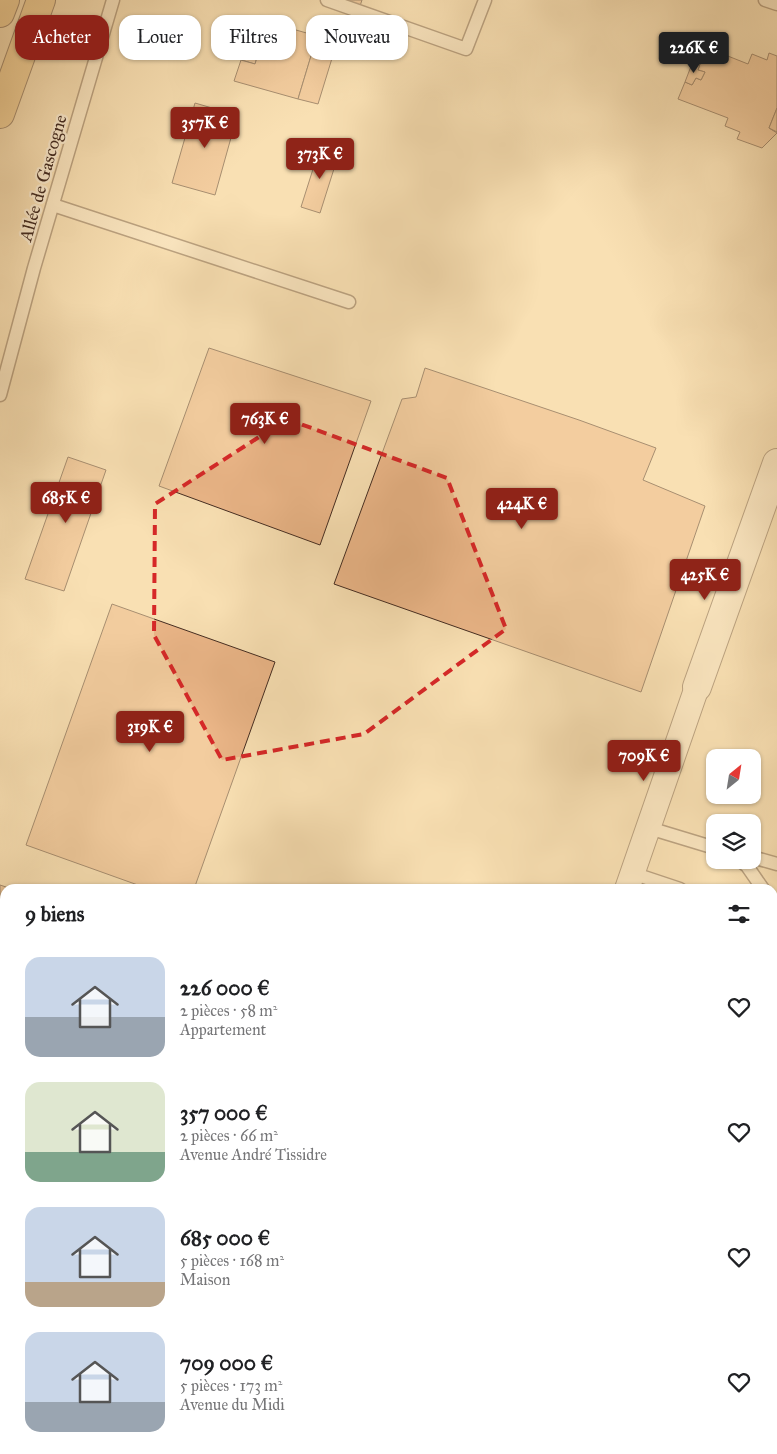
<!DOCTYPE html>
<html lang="fr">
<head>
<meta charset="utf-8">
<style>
  body { margin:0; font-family:"IM FELL Great Primer",serif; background:#f6f6f6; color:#202124; height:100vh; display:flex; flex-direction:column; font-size:19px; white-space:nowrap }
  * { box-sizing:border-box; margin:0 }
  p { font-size:16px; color:#757577 }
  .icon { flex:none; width:28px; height:28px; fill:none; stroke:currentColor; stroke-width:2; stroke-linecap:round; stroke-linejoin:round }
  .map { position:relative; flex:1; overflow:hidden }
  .side { position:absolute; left:0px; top:884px; width:778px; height:571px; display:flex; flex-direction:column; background:#fff; border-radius:15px 15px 0 0; box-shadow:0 1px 4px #0004 }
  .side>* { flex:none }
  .guide { position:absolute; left:15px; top:15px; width:500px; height:45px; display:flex; gap:10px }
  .needle { width:32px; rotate:30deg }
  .buttons { position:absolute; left:706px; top:749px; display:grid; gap:10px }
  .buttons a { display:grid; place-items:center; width:55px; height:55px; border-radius:10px; background:#fff; box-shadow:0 1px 4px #0004; font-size:25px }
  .price { position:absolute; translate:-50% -42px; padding:0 11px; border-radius:5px; background:#8f2418; color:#fff; font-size:16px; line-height:32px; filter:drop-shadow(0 1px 2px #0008) }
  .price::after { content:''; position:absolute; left:50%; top:30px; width:15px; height:11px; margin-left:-8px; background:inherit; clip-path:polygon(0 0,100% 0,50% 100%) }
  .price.current { background:#222; color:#fff }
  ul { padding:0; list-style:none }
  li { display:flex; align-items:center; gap:15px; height:125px; padding:0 25px }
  li span { display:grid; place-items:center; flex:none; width:140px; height:100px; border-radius:15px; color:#555 }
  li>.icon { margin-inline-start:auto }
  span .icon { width:60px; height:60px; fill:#fffc; stroke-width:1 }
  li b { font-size:21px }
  h2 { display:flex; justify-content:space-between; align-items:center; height:60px; padding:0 25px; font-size:21px }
  .tag { padding:0 18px; border-radius:15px; background:#fff; box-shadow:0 1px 4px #0004; font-size:18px; line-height:45px }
  .tag.current { background:#8f2418; color:#fff }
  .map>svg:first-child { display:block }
</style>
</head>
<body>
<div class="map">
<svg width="777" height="1454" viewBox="0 0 777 1454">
  <rect width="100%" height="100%" fill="#f9e0b3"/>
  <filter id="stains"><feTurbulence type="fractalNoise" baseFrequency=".004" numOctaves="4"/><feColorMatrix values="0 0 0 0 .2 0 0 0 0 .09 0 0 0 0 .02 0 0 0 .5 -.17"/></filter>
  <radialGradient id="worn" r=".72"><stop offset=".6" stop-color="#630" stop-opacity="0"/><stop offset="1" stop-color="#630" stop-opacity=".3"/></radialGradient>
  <g fill="#ebb688" stroke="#442c21">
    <polygon points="345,0 362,0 360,6"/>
    <polygon points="254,18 268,22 255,64 241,60"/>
    <polygon points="268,22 317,36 298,99 234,81 241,60 255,64"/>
    <polygon points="317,36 337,42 318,104 298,99"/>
    <polygon points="700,45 748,64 752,54 767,60 769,53 777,56 777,108 769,128 777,133 762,148 737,139 740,132 725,126 728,118 678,99 685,82 692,85 696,78 701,80 705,72 698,70 700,64 693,61"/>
    <polygon points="693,61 700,64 698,70 705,72 701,80 696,78 692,85 685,82"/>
    <polygon points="195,103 236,115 232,127 234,127 215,195 172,183"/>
    <polygon points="777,108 777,132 769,128"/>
    <polygon points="320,147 339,153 320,213 301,207"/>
    <polygon points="209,348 371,401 320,545 159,486"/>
    <polygon points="425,368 579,420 656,448 643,480 705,506 641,692 334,584 402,399 416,397"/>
    <polygon points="68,457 106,470 64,591 25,579"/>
    <polygon points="112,604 275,662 194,889 149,889 26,845"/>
    <polygon points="0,885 12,889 5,889 5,1015 0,1014"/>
    <polygon points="772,1342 777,1343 777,1380 775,1386 777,1387 777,1454 620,1454 621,1450 772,1450"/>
  </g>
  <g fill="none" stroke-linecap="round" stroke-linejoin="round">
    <defs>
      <g id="service">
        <polyline points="327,0 466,49 485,0"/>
        <polyline points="765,0 777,4"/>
        <polyline points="53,205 349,302"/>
        <polyline points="0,395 34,268 113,0"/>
        <polyline points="649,828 715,848"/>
        <polyline points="752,857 777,864"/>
        <polyline points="739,860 747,866 763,889"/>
        <polyline points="632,873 680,889"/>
        <polyline points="772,901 777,903"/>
        <polyline points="772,919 777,921"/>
        <polyline points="772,1097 777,1085"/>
        <polyline points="772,1227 777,1229"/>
        <polyline points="772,1256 777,1257"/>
      </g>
      <g id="minor">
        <polyline points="627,889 697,687"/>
        <polyline points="473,1454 474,1450"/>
      </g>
      <polyline id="tertiary" points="697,687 777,463"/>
      <g id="primary">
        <polyline points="0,13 5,0"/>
        <polyline points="0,114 41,0"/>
      </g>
    </defs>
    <use href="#service" stroke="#715946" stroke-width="15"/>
    <use href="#minor" stroke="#715946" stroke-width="26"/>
    <use href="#tertiary" stroke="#715946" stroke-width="30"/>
    <use href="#primary" stroke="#442c21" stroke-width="30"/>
    <use href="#service" stroke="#fbebce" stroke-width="12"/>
    <use href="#minor" stroke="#fbebce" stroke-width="24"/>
    <use href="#tertiary" stroke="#fbebce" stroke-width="28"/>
    <use href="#primary" stroke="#ecc07a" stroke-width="28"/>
  </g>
  <path d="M0 0H777V1454H0ZM287,419L447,478L506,629L364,734L222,760L154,635L155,504Z" fill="#f9e0b3" fill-opacity=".55" fill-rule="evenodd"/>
  <path fill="none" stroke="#d62828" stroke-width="4" stroke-dasharray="10 6" stroke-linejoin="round" d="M287,419L447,478L506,629L364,734L222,760L154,635L155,504Z"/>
  <g text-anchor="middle" stroke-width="4.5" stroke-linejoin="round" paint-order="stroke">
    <g font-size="18" fill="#442c21" stroke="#fbebce">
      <text transform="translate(43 178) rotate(-74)" y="6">Allée de Gascogne</text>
    </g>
  </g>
  <rect width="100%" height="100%" filter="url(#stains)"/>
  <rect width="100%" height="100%" fill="url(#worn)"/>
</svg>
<div class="buttons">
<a><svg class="needle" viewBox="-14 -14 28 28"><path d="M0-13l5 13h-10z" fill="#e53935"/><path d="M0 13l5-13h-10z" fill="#757577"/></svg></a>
<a><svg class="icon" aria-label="layers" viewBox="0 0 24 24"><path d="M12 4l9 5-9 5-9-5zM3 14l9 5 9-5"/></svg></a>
</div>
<b class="price current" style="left:694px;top:74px">226K €</b>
<b class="price" style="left:205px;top:149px">357K €</b>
<b class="price" style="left:320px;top:180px">373K €</b>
<b class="price" style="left:265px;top:445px">763K €</b>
<b class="price" style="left:66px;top:524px">685K €</b>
<b class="price" style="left:522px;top:530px">424K €</b>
<b class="price" style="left:705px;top:601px">425K €</b>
<b class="price" style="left:150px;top:753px">319K €</b>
<b class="price" style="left:644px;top:782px">709K €</b>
<div class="guide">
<a class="tag current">Acheter</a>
<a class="tag">Louer</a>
<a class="tag">Filtres</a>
<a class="tag">Nouveau</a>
</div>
<section class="side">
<h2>9 biens<svg class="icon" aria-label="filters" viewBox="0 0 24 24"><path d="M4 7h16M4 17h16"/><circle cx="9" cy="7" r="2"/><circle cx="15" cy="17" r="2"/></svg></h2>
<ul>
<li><span style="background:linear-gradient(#c9d6e8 60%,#9aa5b1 0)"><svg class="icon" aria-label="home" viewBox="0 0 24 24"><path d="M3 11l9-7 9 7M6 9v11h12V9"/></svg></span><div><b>226 000 €</b><p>2 pièces · 58 m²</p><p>Appartement</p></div><svg class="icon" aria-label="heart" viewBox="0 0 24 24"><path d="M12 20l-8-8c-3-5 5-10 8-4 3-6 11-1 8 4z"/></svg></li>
<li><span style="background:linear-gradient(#dfe7d0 70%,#7fa58c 0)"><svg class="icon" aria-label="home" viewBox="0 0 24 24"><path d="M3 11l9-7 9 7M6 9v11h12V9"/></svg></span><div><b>357 000 €</b><p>2 pièces · 66 m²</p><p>Avenue André Tissidre</p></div><svg class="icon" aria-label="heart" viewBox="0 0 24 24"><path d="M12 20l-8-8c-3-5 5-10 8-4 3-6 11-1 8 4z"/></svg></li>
<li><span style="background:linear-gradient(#c9d6e8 75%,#b9a48a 0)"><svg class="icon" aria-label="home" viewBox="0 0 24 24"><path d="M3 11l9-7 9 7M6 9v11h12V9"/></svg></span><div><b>685 000 €</b><p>5 pièces · 168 m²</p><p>Maison</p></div><svg class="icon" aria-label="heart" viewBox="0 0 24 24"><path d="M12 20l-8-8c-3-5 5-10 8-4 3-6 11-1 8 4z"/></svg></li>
<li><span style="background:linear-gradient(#c9d6e8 70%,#9aa5b1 0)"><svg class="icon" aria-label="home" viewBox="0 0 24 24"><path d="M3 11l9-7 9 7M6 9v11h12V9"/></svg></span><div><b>709 000 €</b><p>5 pièces · 173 m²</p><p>Avenue du Midi</p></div><svg class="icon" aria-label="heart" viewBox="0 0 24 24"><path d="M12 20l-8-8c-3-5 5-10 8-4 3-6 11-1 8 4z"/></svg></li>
</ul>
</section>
</div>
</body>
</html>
